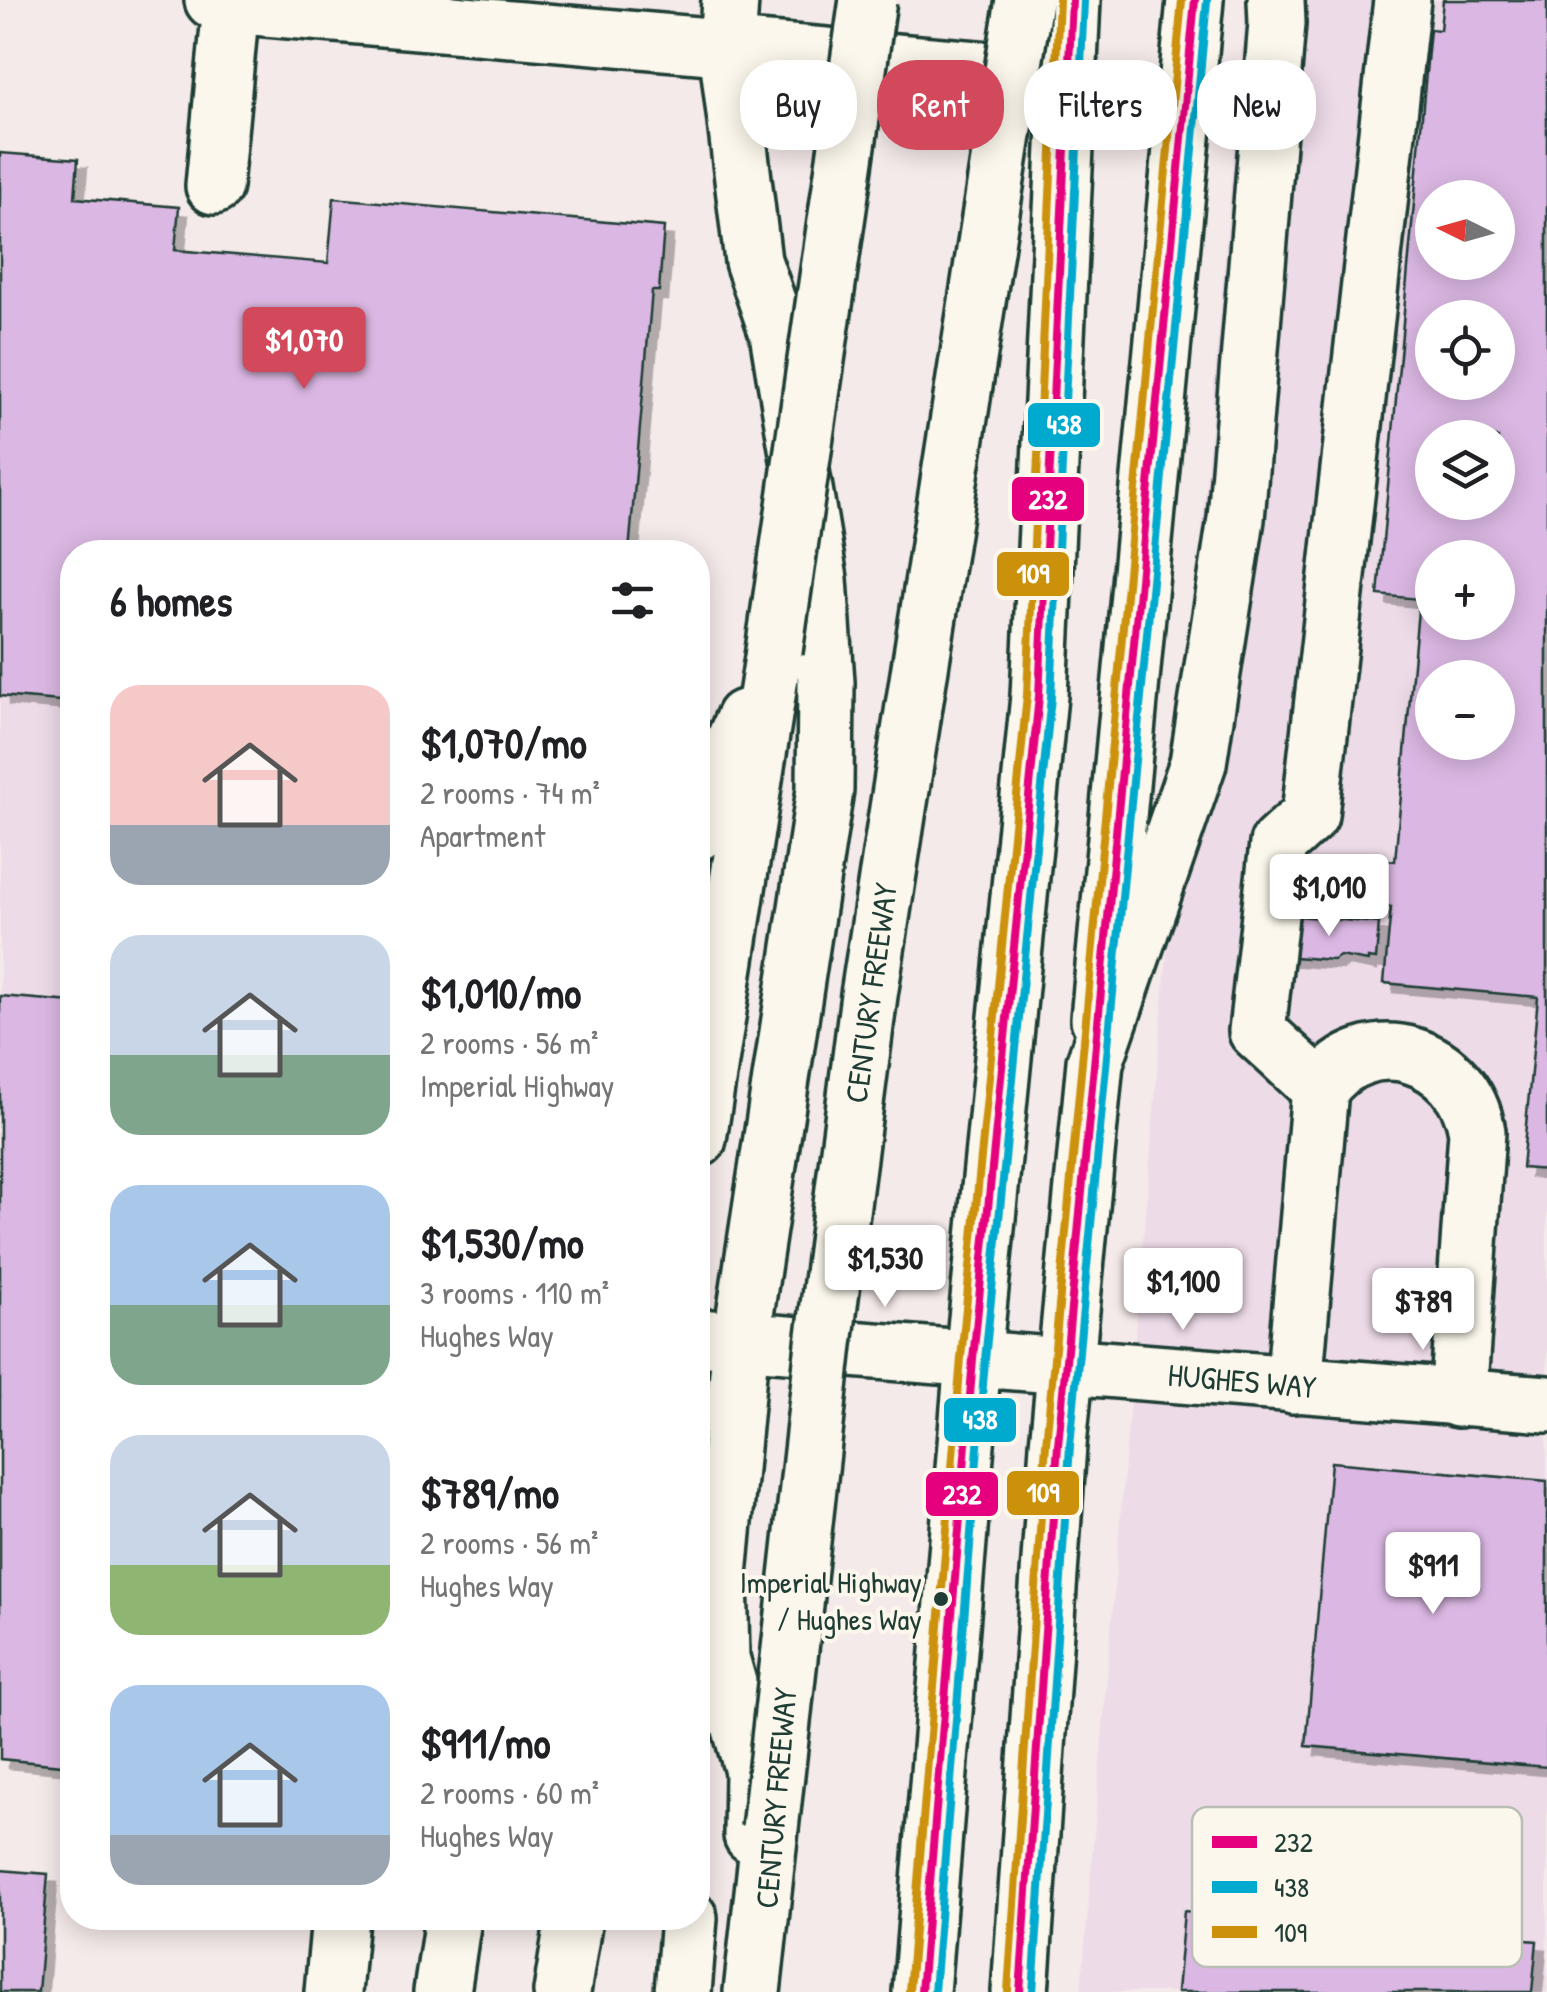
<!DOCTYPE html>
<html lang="en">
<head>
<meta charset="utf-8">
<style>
  body { margin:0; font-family:"Patrick Hand",sans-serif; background:#f2f2f2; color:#202124; height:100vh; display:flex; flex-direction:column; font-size:38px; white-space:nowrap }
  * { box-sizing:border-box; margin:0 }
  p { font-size:32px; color:#757577 }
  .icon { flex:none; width:55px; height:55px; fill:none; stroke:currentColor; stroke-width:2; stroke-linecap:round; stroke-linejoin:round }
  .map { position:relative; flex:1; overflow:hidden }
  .details { position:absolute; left:60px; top:540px; width:650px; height:1390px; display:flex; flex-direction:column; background:#fff; border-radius:40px; box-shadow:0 5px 25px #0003 }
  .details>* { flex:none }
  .banner { position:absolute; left:740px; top:60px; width:655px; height:90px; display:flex; gap:20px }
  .needle { width:65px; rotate:275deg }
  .fabs { position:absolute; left:1415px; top:180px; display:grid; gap:20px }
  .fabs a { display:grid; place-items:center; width:100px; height:100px; border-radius:50%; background:#fff; box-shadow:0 5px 25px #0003; font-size:50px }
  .price { position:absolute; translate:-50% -85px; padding:0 22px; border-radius:10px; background:#fff; color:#222; font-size:32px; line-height:65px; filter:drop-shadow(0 2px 5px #0008) }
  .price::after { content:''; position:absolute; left:50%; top:60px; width:30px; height:22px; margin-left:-15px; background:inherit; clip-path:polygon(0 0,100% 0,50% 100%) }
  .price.current { background:#d1495b; color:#fff }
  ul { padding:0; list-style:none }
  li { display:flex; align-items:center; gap:30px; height:250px; padding:0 50px }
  li span { display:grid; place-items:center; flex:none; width:280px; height:200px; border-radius:30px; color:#555 }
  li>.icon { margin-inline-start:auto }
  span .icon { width:120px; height:120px; fill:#fffc; stroke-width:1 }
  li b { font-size:42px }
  h2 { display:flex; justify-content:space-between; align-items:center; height:120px; padding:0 50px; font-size:42px }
  .tag { padding:0 35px; border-radius:40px; background:#fff; box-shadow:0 5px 25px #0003; font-size:35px; line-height:90px }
  .tag.current { background:#d1495b; color:#fff }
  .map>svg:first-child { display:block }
</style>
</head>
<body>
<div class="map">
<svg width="1547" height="1992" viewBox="0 0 1547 1992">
  <defs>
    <filter id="shadow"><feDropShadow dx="9" dy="9" stdDeviation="0" flood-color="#0004"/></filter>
  </defs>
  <rect width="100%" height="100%" fill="#f5eaea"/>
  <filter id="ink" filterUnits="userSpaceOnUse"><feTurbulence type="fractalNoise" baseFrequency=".01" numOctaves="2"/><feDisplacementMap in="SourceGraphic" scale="20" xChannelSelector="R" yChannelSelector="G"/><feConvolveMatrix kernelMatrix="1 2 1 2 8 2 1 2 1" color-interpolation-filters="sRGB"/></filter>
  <g filter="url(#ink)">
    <g fill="#eddbe8" fill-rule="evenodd">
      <path d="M1246,0H1547V1992H1081ZM1432,198H1498V262H1432ZM1432,318H1498V382H1432ZM1432,438H1498V502H1432ZM1432,558H1498V622H1432ZM1432,678H1498V742H1432Z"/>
      <polygon points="0,685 72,691 72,1037 0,1031"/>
    </g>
    <g fill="#dbb8e3" stroke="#1f3d34" stroke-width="2.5" fill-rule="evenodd" filter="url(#shadow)">
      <path d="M1443,0H1547V1170L1522,1168L1538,997L1384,983L1391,907L1370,905L1374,859L1395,861L1419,599L1378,595L1430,29L1440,30ZM1432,198H1498V262H1432ZM1432,318H1498V382H1432ZM1432,438H1498V502H1432ZM1432,558H1498V622H1432ZM1432,678H1498V742H1432Z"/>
      <polygon points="0,153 78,159 75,198 179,207 175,250 328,263 334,198 664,227 659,291 652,291 629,552 72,552 72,702 0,696"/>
      <polygon points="1286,915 1379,923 1376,959 1368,958 1368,961 1340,956 1333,960 1281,956"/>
      <polygon points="0,996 72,1002 72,1766 0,1759"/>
      <polygon points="1331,1462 1547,1481 1547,1767 1306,1746"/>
      <polygon points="0,1870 48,1874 38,1992 0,1992"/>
      <polygon points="1184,1911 1537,1941 1532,1992 1177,1992"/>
    </g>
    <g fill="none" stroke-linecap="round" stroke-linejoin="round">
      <defs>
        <g id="minor">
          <polyline points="213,0 231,5 1061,76"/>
          <polyline points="730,0 727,48 753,261 778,333 819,579 826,682 825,790 741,1341 719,1575 721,1658 753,1771 752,1835"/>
          <polyline points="214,186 231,5"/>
          <polyline points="1320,1089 1257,1031 1278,844 1310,815 1402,0"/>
          <polyline points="698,1337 1547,1404"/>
          <path d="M1294,1385L1320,1089C1369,1021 1465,1054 1477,1132L1458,1399"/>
          <polyline points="333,1992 340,1918"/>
          <polyline points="683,1992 689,1918"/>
        </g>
        <g id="major">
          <polyline points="1099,1019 1195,0"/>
          <polyline points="921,1992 973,1359 1039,696 1072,0"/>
        </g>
        <g id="highway">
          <polyline points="698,832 702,816 744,718"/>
          <polyline points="698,1139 774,651"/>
          <polyline points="442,1992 453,1918"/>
          <polyline points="562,1992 574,1918"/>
          <polyline points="752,1992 770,1829"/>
          <polyline points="1020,1992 1058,1445 1095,1062 1198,763 1236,519 1277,23 1276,0"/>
        </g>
      </defs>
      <use href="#minor" stroke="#1f3d34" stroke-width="62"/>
      <use href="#major" stroke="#1f3d34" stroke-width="62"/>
      <use href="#highway" stroke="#1f3d34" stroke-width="62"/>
      <use href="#minor" stroke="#fbf7ec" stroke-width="55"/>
      <use href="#major" stroke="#fbf7ec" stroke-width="55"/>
      <use href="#highway" stroke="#fbf7ec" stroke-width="55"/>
      <defs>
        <g id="highway-bridge">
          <polyline points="774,651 868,0"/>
          <polyline points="770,1829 824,1344 869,995 1024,0"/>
        </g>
      </defs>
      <use href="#highway-bridge" stroke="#1f3d34" stroke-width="62" stroke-linecap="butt"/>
      <use href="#highway-bridge" stroke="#fbf7ec" stroke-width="55"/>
      <defs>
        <g id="bus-1">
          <polyline points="921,1992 973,1359 1039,696 1072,0"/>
          <polyline points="1020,1992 1058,1445 1195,0"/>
        </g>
        <g id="bus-2">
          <polyline points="934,1992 985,1360 1051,697 1084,1"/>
          <polyline points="1033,1992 1070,1446 1207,1"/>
        </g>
        <g id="bus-3">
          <polyline points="909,1991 961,1358 1027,695 1059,0"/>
          <polyline points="1008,1991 1046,1444 1182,0"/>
        </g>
      </defs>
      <use href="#bus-1" stroke="#fbf7ec" stroke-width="15"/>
      <use href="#bus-2" stroke="#fbf7ec" stroke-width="15"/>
      <use href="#bus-3" stroke="#fbf7ec" stroke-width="15"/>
      <use href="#bus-1" stroke="#e5007d" stroke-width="8"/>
      <use href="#bus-2" stroke="#00a9ce" stroke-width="8"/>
      <use href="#bus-3" stroke="#cc910a" stroke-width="8"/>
    </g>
  </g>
  <circle fill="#1f3d34" stroke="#fbf7ec" stroke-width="4" cx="941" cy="1599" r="9"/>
  <g text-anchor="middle" stroke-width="8" stroke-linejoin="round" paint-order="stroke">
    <g font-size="30" fill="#1f3d34" stroke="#fbf7ec" text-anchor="end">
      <text x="922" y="1593">Imperial Highway<tspan x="922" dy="37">/ Hughes Way</tspan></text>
    </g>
    <g font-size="32" fill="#1f3d34" stroke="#fbf7ec">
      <text transform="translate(871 993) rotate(-82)" y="11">CENTURY FREEWAY</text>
      <text transform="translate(1242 1381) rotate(5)" y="11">HUGHES WAY</text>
      <text transform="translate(776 1798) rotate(-85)" y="11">CENTURY FREEWAY</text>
    </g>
  </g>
  <rect x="1192" y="1807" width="330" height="160" rx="15" fill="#fbf7ec" stroke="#b9bfb5" stroke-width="2.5"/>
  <rect x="1212" y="1836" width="45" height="12" fill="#e5007d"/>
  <rect x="1212" y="1881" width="45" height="12" fill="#00a9ce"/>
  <rect x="1212" y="1926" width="45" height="12" fill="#cc910a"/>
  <g font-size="28" fill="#1f3d34">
    <text x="1274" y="1852">232</text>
    <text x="1274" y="1897">438</text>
    <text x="1274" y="1942">109</text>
  </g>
  <g stroke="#fbf7ec" stroke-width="4">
    <rect x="1026" y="401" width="76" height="48" rx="10" fill="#00a9ce"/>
    <rect x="1010" y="475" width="76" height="48" rx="10" fill="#e5007d"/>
    <rect x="995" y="550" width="76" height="48" rx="10" fill="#cc910a"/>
    <rect x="942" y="1396" width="76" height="48" rx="10" fill="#00a9ce"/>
    <rect x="1005" y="1469" width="76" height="48" rx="10" fill="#cc910a"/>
    <rect x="924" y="1470" width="76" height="48" rx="10" fill="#e5007d"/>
  </g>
  <g font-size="28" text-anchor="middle" font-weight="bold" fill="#fff">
    <text x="1064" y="434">438</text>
    <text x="1048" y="509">232</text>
    <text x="1033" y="583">109</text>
    <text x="980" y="1429">438</text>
    <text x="1043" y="1502">109</text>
    <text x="962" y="1504">232</text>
  </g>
</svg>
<div class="fabs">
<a><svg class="needle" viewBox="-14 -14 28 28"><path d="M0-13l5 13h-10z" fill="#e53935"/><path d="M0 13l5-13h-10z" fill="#757577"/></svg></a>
<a><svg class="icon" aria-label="locate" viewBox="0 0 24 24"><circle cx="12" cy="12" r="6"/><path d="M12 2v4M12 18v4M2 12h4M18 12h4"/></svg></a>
<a><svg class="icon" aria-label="layers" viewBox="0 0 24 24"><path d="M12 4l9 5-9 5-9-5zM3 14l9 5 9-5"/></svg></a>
<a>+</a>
<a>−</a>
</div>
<b class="price current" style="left:304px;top:392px">$1,070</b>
<b class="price" style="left:1329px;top:939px">$1,010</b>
<b class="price" style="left:885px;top:1310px">$1,530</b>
<b class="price" style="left:1183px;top:1333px">$1,100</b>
<b class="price" style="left:1423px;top:1353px">$789</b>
<b class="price" style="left:1433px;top:1617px">$911</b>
<div class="banner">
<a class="tag">Buy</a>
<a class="tag current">Rent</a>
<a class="tag">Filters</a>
<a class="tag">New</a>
</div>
<section class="details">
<h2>6 homes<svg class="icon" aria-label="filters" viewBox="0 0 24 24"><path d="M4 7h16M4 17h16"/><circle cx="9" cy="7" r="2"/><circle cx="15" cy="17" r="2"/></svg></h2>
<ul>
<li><span style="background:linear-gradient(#f6c9c9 70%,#9aa5b1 0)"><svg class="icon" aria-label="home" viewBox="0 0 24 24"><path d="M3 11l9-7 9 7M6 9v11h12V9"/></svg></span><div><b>$1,070/mo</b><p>2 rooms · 74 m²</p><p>Apartment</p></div></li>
<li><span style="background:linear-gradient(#c9d6e8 60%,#7fa58c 0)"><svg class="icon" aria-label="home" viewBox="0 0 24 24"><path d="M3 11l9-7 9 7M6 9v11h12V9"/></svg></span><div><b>$1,010/mo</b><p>2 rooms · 56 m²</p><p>Imperial Highway</p></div></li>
<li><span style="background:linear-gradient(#a9c7e8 60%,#7fa58c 0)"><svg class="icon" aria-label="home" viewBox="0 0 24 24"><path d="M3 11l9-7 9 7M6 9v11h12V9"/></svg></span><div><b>$1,530/mo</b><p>3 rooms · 110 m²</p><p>Hughes Way</p></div></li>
<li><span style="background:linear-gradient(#c9d6e8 65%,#8fb573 0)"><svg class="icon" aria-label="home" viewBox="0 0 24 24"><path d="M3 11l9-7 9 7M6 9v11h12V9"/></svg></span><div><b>$789/mo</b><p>2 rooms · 56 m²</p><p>Hughes Way</p></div></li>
<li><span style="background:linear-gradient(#a9c7e8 75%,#9aa5b1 0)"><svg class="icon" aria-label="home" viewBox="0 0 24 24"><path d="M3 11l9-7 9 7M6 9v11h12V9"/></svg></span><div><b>$911/mo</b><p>2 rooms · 60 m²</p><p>Hughes Way</p></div></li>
</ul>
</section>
</div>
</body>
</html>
